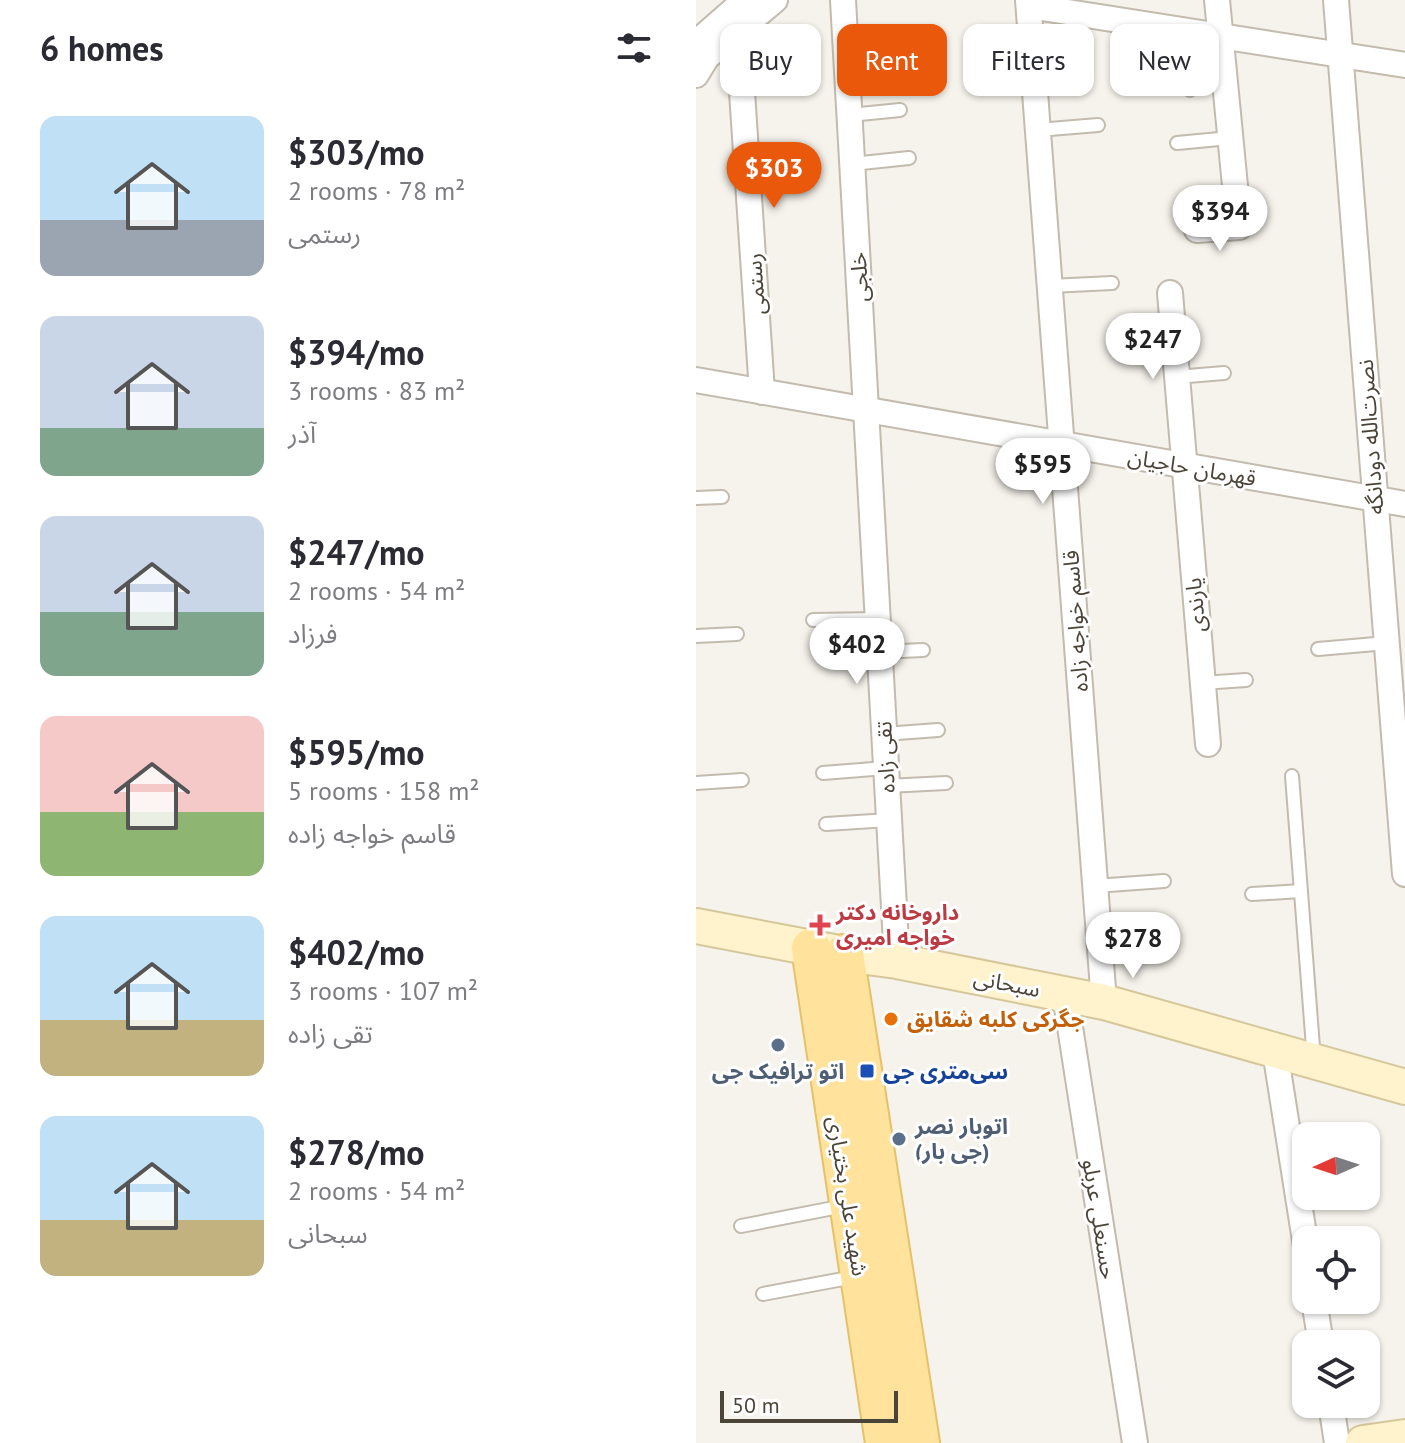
<!DOCTYPE html>
<html lang="en">
<head>
<meta charset="utf-8">
<style>
  body { margin:0; font-family:"PT Sans","Noto Sans Arabic",sans-serif; background:#f7f7f7; color:#2b2b33; height:100vh; display:flex; flex-direction:column; font-size:30px; white-space:nowrap }
  * { box-sizing:border-box; margin:0 }
  p { font-size:26px; color:#7c7c81 }
  .icon { flex:none; width:44px; height:44px; fill:none; stroke:currentColor; stroke-width:2; stroke-linecap:round; stroke-linejoin:round }
  .map { position:relative; flex:1; overflow:hidden }
  .details { display:flex; flex-direction:column; background:#fff; width:696px }
  .details>* { flex:none }
  .banner { position:absolute; left:24px; top:24px; width:564px; height:72px; display:flex; gap:16px }
  .needle { width:52px; rotate:267deg }
  .tools { position:absolute; left:596px; top:1122px; display:grid; gap:16px }
  .tools a { display:grid; place-items:center; width:88px; height:88px; border-radius:16px; background:#fff; box-shadow:0 2px 6px #0004; font-size:40px }
  .scale { position:absolute; left:24px; bottom:20px; width:178px; box-sizing:border-box; padding-left:8px; border:4px solid #4b4439; border-top:0; font-size:22px; line-height:28px; white-space:nowrap; color:#4b4439; -webkit-text-stroke:6px #fff; paint-order:stroke }
  .price { position:absolute; translate:-50% -68px; padding:0 18px; border-radius:28px; background:#fff; color:#222; font-size:26px; line-height:52px; filter:drop-shadow(0 2px 4px #0008) }
  .price::after { content:''; position:absolute; left:50%; top:48px; width:24px; height:18px; margin-left:-12px; background:inherit; clip-path:polygon(0 0,100% 0,50% 100%) }
  .price.selected { background:#ea580c; color:#fff }
  ul { padding:0; list-style:none }
  li { display:flex; align-items:center; gap:24px; height:200px; padding:0 40px }
  li span { display:grid; place-items:center; flex:none; width:224px; height:160px; border-radius:16px; color:#555 }
  li>.icon { margin-inline-start:auto }
  span .icon { width:96px; height:96px; fill:#fffc; stroke-width:1 }
  li b { font-size:34px }
  h2 { display:flex; justify-content:space-between; align-items:center; height:96px; padding:0 40px; font-size:34px }
  .pill { padding:0 28px; border-radius:16px; background:#fff; box-shadow:0 2px 6px #0004; font-size:28px; line-height:72px }
  .pill.selected { background:#ea580c; color:#fff }
  main { display:flex; flex:1; min-height:0 }
  .map>svg:first-child { display:block }
</style>
</head>
<body>
<main>
<section class="details">
<h2>6 homes<svg class="icon" aria-label="filters" viewBox="0 0 24 24"><path d="M4 7h16M4 17h16"/><circle cx="9" cy="7" r="2"/><circle cx="15" cy="17" r="2"/></svg></h2>
<ul>
<li><span style="background:linear-gradient(#bfe0f5 65%,#9aa5b1 0)"><svg class="icon" aria-label="home" viewBox="0 0 24 24"><path d="M3 11l9-7 9 7M6 9v11h12V9"/></svg></span><div><b>$303/mo</b><p>2 rooms · 78 m²</p><p>رستمی</p></div></li>
<li><span style="background:linear-gradient(#c9d6e8 70%,#7fa58c 0)"><svg class="icon" aria-label="home" viewBox="0 0 24 24"><path d="M3 11l9-7 9 7M6 9v11h12V9"/></svg></span><div><b>$394/mo</b><p>3 rooms · 83 m²</p><p>آذر</p></div></li>
<li><span style="background:linear-gradient(#c9d6e8 60%,#7fa58c 0)"><svg class="icon" aria-label="home" viewBox="0 0 24 24"><path d="M3 11l9-7 9 7M6 9v11h12V9"/></svg></span><div><b>$247/mo</b><p>2 rooms · 54 m²</p><p>فرزاد</p></div></li>
<li><span style="background:linear-gradient(#f6c9c9 60%,#8fb573 0)"><svg class="icon" aria-label="home" viewBox="0 0 24 24"><path d="M3 11l9-7 9 7M6 9v11h12V9"/></svg></span><div><b>$595/mo</b><p>5 rooms · 158 m²</p><p>قاسم خواجه زاده</p></div></li>
<li><span style="background:linear-gradient(#bfe0f5 65%,#c2b280 0)"><svg class="icon" aria-label="home" viewBox="0 0 24 24"><path d="M3 11l9-7 9 7M6 9v11h12V9"/></svg></span><div><b>$402/mo</b><p>3 rooms · 107 m²</p><p>تقی زاده</p></div></li>
<li><span style="background:linear-gradient(#bfe0f5 65%,#c2b280 0)"><svg class="icon" aria-label="home" viewBox="0 0 24 24"><path d="M3 11l9-7 9 7M6 9v11h12V9"/></svg></span><div><b>$278/mo</b><p>2 rooms · 54 m²</p><p>سبحانی</p></div></li>
</ul>
</section>
<div class="map">
<svg width="709" height="1443" viewBox="0 0 709 1443">
  <rect width="100%" height="100%" fill="#f6f3ec"/>
  <g fill="none" stroke-linecap="round" stroke-linejoin="round">
    <defs>
      <g id="lane">
        <polyline points="491,31 494,90"/>
        <polyline points="289,79 338,74"/>
        <polyline points="154,115 204,110"/>
        <polyline points="342,130 402,125"/>
        <polyline points="481,143 534,138"/>
        <polyline points="156,164 213,158"/>
        <polyline points="354,286 416,283"/>
        <polyline points="480,377 528,373"/>
        <polyline points="0,498 26,497"/>
        <polyline points="117,620 182,619"/>
        <polyline points="0,636 41,634"/>
        <polyline points="622,649 691,643"/>
        <polyline points="184,652 227,650"/>
        <polyline points="506,683 550,680"/>
        <polyline points="188,734 242,730"/>
        <polyline points="127,773 190,768"/>
        <polyline points="596,776 618,1060"/>
        <polyline points="0,783 46,780"/>
        <polyline points="191,786 250,783"/>
        <polyline points="130,824 193,820"/>
        <polyline points="399,886 468,881"/>
        <polyline points="556,894 605,891"/>
        <polyline points="45,1226 148,1206"/>
        <polyline points="67,1294 158,1277"/>
      </g>
      <g id="street">
        <polyline points="147,0 201,961"/>
        <polyline points="332,0 408,1002"/>
        <polyline points="640,0 709,874"/>
        <polyline points="333,6 709,65"/>
        <polyline points="42,32 66,392"/>
        <polyline points="0,43 49,0"/>
        <polyline points="0,75 11,57 79,0"/>
        <polyline points="501,230 543,227 521,0"/>
        <polyline points="474,293 512,744"/>
        <polyline points="0,380 709,504"/>
        <polyline points="369,995 439,1443"/>
        <polyline points="579,1051 610,1247"/>
        <polyline points="618,1300 625,1344"/>
        <polyline points="635,1404 641,1443"/>
      </g>
      <g id="secondary">
        <polyline points="0,926 148,954 201,961 408,1002 709,1087"/>
        <polyline points="667,1443 709,1437"/>
      </g>
      <g id="primary">
        <polyline points="115,948 189,1443"/>
        <polyline points="148,954 224,1443"/>
      </g>
    </defs>
    <use href="#lane" stroke="#c2bbae" stroke-width="16"/>
    <use href="#street" stroke="#c2bbae" stroke-width="28"/>
    <use href="#secondary" stroke="#d6c79b" stroke-width="38"/>
    <use href="#primary" stroke="#e6c16a" stroke-width="42"/>
    <use href="#lane" stroke="#fff" stroke-width="12"/>
    <use href="#street" stroke="#fff" stroke-width="24"/>
    <use href="#secondary" stroke="#fff3cd" stroke-width="34"/>
    <use href="#primary" stroke="#ffe39c" stroke-width="38"/>
  </g>
  <path fill="#e0444e" stroke="#fff" stroke-width="3" d="M120 913h8v8h8v8h-8v8h-8v-8h-8v-8h8z"/>
  <circle fill="#e8710a" stroke="#fff" stroke-width="3" cx="195" cy="1019" r="8"/>
  <g fill="#5c6f8a" stroke="#fff" stroke-width="3">
    <circle cx="82" cy="1045" r="8"/>
    <circle cx="203" cy="1139" r="8"/>
  </g>
  <rect fill="#1a4fb4" stroke="#fff" stroke-width="3" x="163" y="1063" width="16" height="16" rx="4"/>
  <g text-anchor="middle" stroke-width="6" stroke-linejoin="round" paint-order="stroke">
    <g font-size="22" fill="#4b4439" stroke="#fff">
      <text transform="translate(163 277) rotate(-93)" y="8">خلجی</text>
      <text transform="translate(59 284) rotate(-94)" y="8">رستمی</text>
      <text transform="translate(674 437) rotate(-94)" y="8">نصرت‌الله دودانگه</text>
      <text transform="translate(496 467) rotate(10)" y="8">قهرمان حاجیان</text>
      <text transform="translate(499 605) rotate(-95)" y="8">یارندی</text>
      <text transform="translate(379 621) rotate(-94)" y="8">قاسم خواجه زاده</text>
      <text transform="translate(189 757) rotate(-93)" y="8">تقی زاده</text>
      <text transform="translate(311 983) rotate(11)" y="8">سبحانی</text>
      <text transform="translate(152 1196) rotate(81)" y="8">شهید علی بختیاری</text>
      <text transform="translate(404 1219) rotate(81)" y="8">حسنعلی عربلو</text>
    </g>
    <g font-size="22" font-weight="bold" fill="#be3a42" stroke="#fff" text-anchor="start">
      <text x="140" y="920">داروخانه دکتر<tspan x="140" dy="25">خواجه امیری</tspan></text>
    </g>
    <g font-size="22" font-weight="bold" fill="#c56008" stroke="#fff" text-anchor="start">
      <text x="211" y="1027">جگرکی کلبه شقایق</text>
    </g>
    <g font-size="22" font-weight="bold" fill="#4e5e75" stroke="#fff">
      <text x="82" y="1079">اتو ترافیک جی</text>
      <text x="219" y="1134" text-anchor="start">اتوبار نصر<tspan x="219" dy="25">(جی بار)</tspan></text>
    </g>
    <g font-size="22" font-weight="bold" fill="#164399" stroke="#fff" text-anchor="start">
      <text x="187" y="1079">سی‌متری جی</text>
    </g>
  </g>
</svg>
<div class="tools">
<a><svg class="needle" viewBox="-14 -14 28 28"><path d="M0-13l5 13h-10z" fill="#e53935"/><path d="M0 13l5-13h-10z" fill="#7c7c81"/></svg></a>
<a><svg class="icon" aria-label="locate" viewBox="0 0 24 24"><circle cx="12" cy="12" r="6"/><path d="M12 2v4M12 18v4M2 12h4M18 12h4"/></svg></a>
<a><svg class="icon" aria-label="layers" viewBox="0 0 24 24"><path d="M12 4l9 5-9 5-9-5zM3 14l9 5 9-5"/></svg></a>
</div>
<div class="scale">50 m</div>
<b class="price selected" style="left:78px;top:210px">$303</b>
<b class="price" style="left:524px;top:253px">$394</b>
<b class="price" style="left:457px;top:381px">$247</b>
<b class="price" style="left:347px;top:506px">$595</b>
<b class="price" style="left:161px;top:686px">$402</b>
<b class="price" style="left:437px;top:980px">$278</b>
<div class="banner">
<a class="pill">Buy</a>
<a class="pill selected">Rent</a>
<a class="pill">Filters</a>
<a class="pill">New</a>
</div>
</div>
</main>
</body>
</html>
